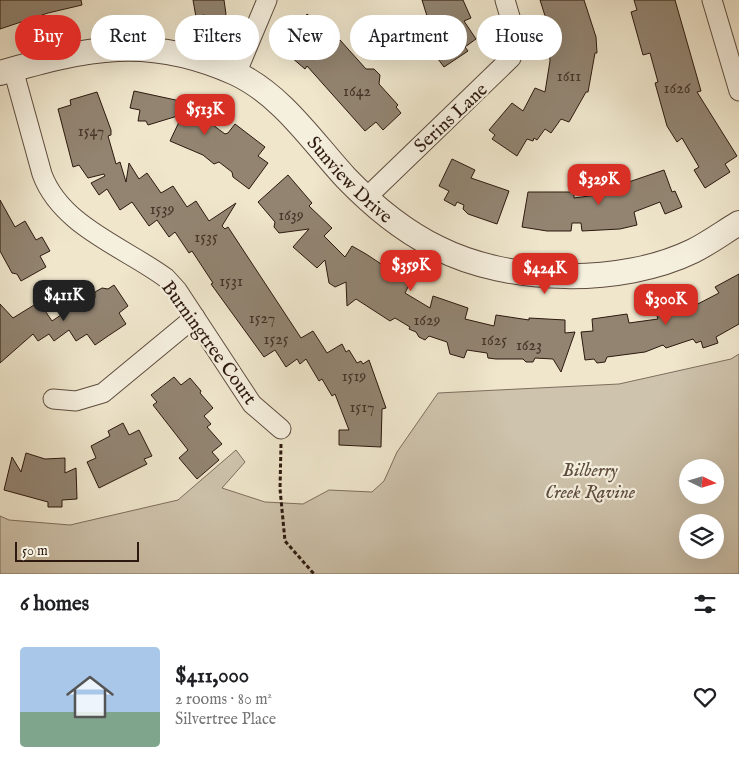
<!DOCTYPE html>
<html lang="en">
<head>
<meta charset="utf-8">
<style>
  body { margin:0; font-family:"IM FELL English",serif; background:#f6f6f6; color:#202124; height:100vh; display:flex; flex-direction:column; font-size:19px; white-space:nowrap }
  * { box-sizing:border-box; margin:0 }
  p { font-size:16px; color:#757577 }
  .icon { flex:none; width:28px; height:28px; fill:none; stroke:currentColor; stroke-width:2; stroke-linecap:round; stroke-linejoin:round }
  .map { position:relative; height:574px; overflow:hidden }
  .panel { display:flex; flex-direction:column; background:#fff; flex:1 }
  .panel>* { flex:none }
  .hud { position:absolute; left:15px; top:15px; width:710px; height:45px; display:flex; gap:10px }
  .needle { width:32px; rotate:95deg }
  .controls { position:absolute; left:679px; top:459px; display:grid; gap:10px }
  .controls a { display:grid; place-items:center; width:45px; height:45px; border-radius:50%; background:#fff; box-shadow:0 5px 20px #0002; font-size:25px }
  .scale { position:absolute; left:15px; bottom:12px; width:124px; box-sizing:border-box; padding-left:5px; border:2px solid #2d190f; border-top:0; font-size:14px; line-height:18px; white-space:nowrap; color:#2d190f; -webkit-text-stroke:4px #f5efde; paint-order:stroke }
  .price { position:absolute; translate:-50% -42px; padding:0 11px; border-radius:10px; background:#d93025; color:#fff; font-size:16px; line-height:32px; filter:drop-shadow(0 1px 2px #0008) }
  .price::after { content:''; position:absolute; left:50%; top:30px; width:15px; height:11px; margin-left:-8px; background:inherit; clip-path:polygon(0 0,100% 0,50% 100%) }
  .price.selected { background:#222; color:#fff }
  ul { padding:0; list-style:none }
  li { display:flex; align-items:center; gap:15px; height:125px; padding:0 20px }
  li span { display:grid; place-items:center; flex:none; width:140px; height:100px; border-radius:5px; color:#555 }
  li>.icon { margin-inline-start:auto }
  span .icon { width:60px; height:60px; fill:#fffc; stroke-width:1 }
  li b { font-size:21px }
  h2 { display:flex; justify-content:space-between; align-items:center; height:60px; padding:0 20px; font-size:21px }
  .tag { padding:0 18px; border-radius:22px; background:#fff; box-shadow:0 5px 20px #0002; font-size:18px; line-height:45px }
  .tag.selected { background:#d93025; color:#fff }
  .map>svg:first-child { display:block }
</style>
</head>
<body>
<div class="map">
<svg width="739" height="574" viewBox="0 0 739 574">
  <rect width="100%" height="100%" fill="#efe6cc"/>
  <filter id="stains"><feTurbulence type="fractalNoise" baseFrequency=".004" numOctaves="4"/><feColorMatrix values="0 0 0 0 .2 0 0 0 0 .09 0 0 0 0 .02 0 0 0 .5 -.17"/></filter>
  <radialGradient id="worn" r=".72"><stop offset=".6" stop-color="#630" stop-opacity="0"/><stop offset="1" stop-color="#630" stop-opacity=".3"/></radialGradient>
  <path fill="#cec3ac" stroke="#7e6e5e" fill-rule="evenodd" d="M739,354V574H0V516L9,520L70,525L178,500L236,450L245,462L222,488L265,502L303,504L329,490L372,492L384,481L397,452L438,393L619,384L731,359ZM688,468H715V495H688ZM688,522H715V550H688Z"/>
  <g fill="#928471" stroke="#2d190f">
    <polygon points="0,0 81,0 82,5 48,13 0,29"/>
    <polygon points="193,0 224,0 226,14 222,21 214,22 204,15 196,17"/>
    <polygon points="422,0 463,0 471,18 464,21 476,39 465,47 468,51 444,67 432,51 435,49 421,19 427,16"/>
    <polygon points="540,0 584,0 596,37 597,53 595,53 588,92 586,92 569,122 561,119 551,133 545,129 537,140 534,138 533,141 527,139 517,156 492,139 495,135 489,130 512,103 523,111 535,88 545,92 550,61 549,41 553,41"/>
    <polygon points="634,0 675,0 701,91 697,92 737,156 725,164 730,172 705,188 694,170 699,167 682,138 677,142 667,126 655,83 658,82 650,53 643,55 631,12 637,10"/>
    <polygon points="307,14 321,25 318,28 337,43 340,40 366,69 374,69 380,75 379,84 398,105 396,107 401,113 383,130 376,122 365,131 307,66 305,69 291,57 297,50 286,42"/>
    <polygon points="134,91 208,107 194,111 225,134 228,133 235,124 265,147 258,156 268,163 249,189 233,177 232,172 219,162 214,164 203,155 170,141 179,122 194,111 148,125 146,121 138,121 140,110 130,108"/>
    <polygon points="97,92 111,130 111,135 108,136 116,164 120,162 126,182 129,163 139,179 147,173 161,193 173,186 187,207 196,201 209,221 236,203 222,226 225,229 228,227 301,338 313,331 327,353 342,344 346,352 349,350 357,363 361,361 363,364 369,360 386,408 382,409 381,447 339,445 339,430 349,430 335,394 332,396 322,379 319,381 306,359 300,364 297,359 286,367 275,350 264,357 211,284 213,283 192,251 189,253 175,232 169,237 157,220 149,226 132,202 120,210 107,189 99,195 91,183 105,176 104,174 88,178 79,165 73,167 58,109 71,105 70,100"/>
    <polygon points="452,159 475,170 471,178 509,191 497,224 468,214 463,209 464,205 457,202 455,206 444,200 449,191 439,186"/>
    <polygon points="664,170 672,192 675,191 682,207 665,214 660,202 634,212 637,225 620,229 582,231 581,223 572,223 571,231 547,231 522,227 528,192 574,192 574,198 612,193 611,188"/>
    <polygon points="288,175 312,203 309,206 332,228 324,236 345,257 352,246 366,254 410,283 405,293 430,308 433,296 468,308 465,319 494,326 496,315 529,320 529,318 565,320 565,333 575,332 561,372 553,359 535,358 533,362 526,362 523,359 496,359 488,358 487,353 467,350 464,358 450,354 447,342 429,336 425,340 419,337 416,332 409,329 410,327 395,318 390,321 356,299 347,306 346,282 335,287 329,283 325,260 317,268 293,247 309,229 279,233 274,227 275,222 258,202"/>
    <polygon points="0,200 15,227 25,221 36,240 42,237 50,251 40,256 46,267 21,281 17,274 12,273 0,251"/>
    <polygon points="739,274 739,324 716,337 718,343 703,348 701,341 696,343 693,339 666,348 663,345 645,352 607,357 605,362 597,363 594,359 585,360 581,332 593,331 592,319 627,314 629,323 658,319 654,307 669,302 670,305 689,298 692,307 719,293 715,287"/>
    <polygon points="114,285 128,306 119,313 126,324 108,336 95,345 87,334 76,341 69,330 54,341 49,334 38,341 33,334 0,363 0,304 13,318 39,302 52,321 76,305 82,306 95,298 95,292 102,288 108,289"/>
    <polygon points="174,377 181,385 190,378 201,391 200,393 213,408 204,416 211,424 207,427 222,444 212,452 219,460 197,479 179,458 188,450 153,405 157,402 151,395"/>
    <polygon points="123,423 129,435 139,430 152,456 144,459 147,464 99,488 87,462 96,458 91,446 110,436 108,431"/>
    <polygon points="26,453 45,459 65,458 65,473 76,468 77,499 62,500 62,507 48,507 48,502 4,490 12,457 21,472"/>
  </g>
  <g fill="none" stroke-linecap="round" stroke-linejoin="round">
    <defs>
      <g id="minor">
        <polyline points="712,0 739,91"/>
        <path d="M13,69L42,174C61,226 124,247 166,278L177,290L252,404L281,429"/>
        <polyline points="236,74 267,0"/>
        <polyline points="367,197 511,58 516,37 505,0"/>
        <polyline points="53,399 76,401 103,393 195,317"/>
      </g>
      <g id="tertiary">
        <path id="s1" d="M0,73C87,48 148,34 235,73C282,95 312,141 346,178C373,206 403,231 438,248C509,284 621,286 693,251C709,243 724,232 739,223"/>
      </g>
    </defs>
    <use href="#minor" stroke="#5e4c3e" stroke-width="21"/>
    <use href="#tertiary" stroke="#5e4c3e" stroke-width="26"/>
    <polyline stroke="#2d190f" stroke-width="3" stroke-dasharray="4 2.5" stroke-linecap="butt" points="281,444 280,489 285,541 314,574"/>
    <use href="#minor" stroke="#f5efde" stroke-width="19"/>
    <use href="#tertiary" stroke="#f5efde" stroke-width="24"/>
  </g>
  <g text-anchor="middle" stroke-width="4.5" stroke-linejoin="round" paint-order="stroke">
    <g font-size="16" fill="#463428">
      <text x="569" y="81">1611</text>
      <text x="677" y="93">1626</text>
      <text x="357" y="96">1642</text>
      <text x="91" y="136">1547</text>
      <text x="162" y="214">1539</text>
      <text x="291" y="220">1639</text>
      <text x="206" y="242">1535</text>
      <text x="231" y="286">1531</text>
      <text x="262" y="323">1527</text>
      <text x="427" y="325">1629</text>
      <text x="276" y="344">1525</text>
      <text x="494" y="345">1625</text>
      <text x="529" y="350">1623</text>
      <text x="354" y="381">1519</text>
      <text x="362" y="412">1517</text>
    </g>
    <g font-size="19" fill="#2d190f" stroke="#f5efde">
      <text transform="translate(450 117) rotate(-43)" y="7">Serins Lane</text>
      <text dy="7" stroke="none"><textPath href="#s1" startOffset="399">Sunview Drive</textPath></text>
      <text transform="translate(210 342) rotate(54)" y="7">Burningtree Court</text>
    </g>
    <g font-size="19" font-style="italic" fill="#5d4c3e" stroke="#f5efde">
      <text x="590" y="476">Bilberry<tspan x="590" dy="22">Creek Ravine</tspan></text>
    </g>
  </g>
  <rect width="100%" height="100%" filter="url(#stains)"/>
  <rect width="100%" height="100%" fill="url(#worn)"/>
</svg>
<div class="controls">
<a><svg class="needle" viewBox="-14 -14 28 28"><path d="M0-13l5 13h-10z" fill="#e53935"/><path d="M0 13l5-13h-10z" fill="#757577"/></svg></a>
<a><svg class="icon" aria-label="layers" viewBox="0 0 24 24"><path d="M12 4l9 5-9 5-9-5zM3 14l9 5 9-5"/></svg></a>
</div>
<div class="scale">50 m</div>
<b class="price" style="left:205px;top:136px">$513K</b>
<b class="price" style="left:599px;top:206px">$329K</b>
<b class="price" style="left:411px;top:292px">$359K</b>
<b class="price" style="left:545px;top:295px">$424K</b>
<b class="price selected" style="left:64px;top:322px">$411K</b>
<b class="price" style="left:666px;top:326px">$300K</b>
<div class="hud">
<a class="tag selected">Buy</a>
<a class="tag">Rent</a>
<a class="tag">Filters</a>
<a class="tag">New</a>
<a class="tag">Apartment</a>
<a class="tag">House</a>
</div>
</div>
<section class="panel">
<h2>6 homes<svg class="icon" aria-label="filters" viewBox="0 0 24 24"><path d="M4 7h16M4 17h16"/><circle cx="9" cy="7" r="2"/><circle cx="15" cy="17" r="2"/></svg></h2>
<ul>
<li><span style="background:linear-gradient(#a9c7e8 65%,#7fa58c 0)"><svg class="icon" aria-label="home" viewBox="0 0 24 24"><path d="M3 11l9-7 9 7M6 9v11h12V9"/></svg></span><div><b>$411,000</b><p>2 rooms · 80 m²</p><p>Silvertree Place</p></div><svg class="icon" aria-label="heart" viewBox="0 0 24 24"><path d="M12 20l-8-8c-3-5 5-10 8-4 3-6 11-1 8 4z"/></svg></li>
</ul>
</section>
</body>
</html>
